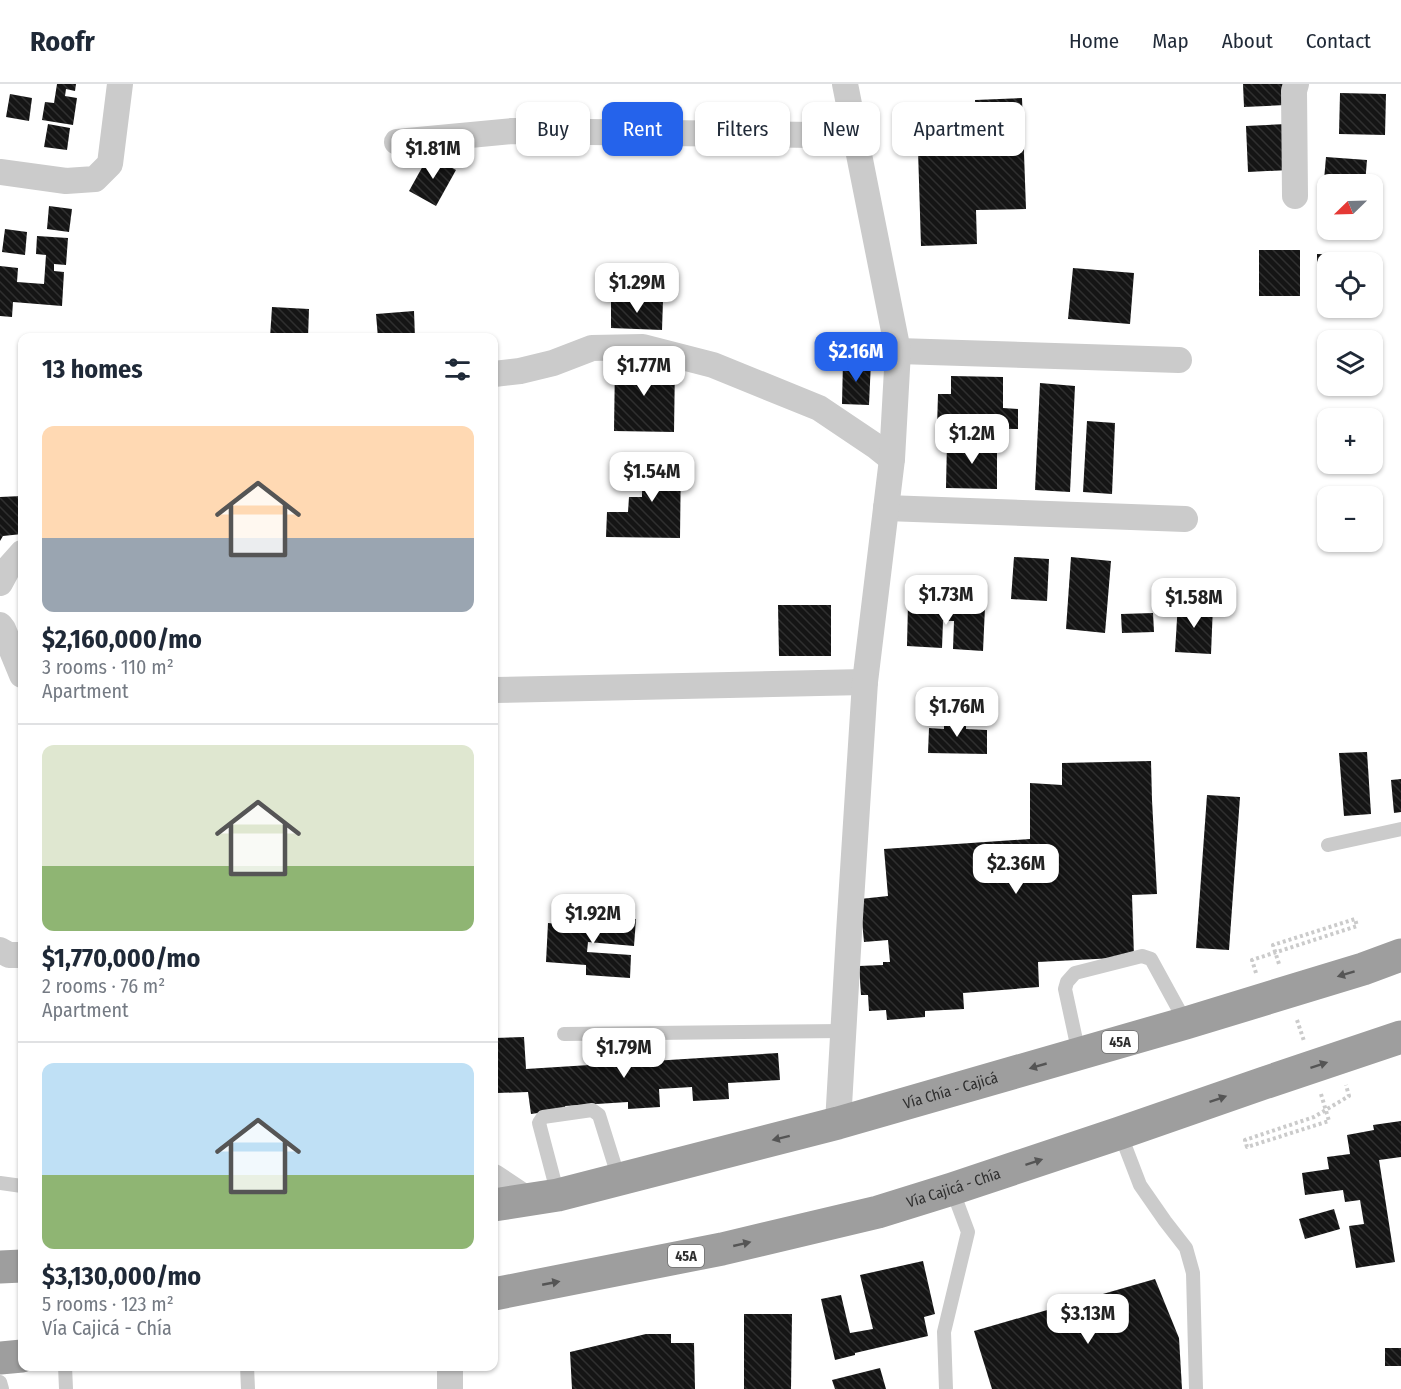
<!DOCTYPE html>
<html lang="en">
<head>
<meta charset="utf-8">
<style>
  body { margin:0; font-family:"Fira Sans Condensed",sans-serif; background:#f2f2f3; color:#1f2937; height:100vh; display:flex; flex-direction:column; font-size:22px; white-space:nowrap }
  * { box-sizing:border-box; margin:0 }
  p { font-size:20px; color:#747a83 }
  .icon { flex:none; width:33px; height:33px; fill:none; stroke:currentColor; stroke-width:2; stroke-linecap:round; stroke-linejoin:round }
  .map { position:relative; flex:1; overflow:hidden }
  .side { position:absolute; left:18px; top:249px; width:480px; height:1038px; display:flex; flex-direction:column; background:#fff; border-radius:12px; box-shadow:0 2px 4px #0004 }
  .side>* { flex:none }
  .hud { position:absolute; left:516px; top:18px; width:570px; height:54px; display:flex; gap:12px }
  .needle { width:39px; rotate:247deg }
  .tools { position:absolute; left:1317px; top:90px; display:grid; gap:12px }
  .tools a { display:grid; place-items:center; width:66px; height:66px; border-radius:12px; background:#fff; box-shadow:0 2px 4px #0004; font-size:30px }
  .price { position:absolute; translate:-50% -51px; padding:0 14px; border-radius:12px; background:#fff; color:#222; font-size:20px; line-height:39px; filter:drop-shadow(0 2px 3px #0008) }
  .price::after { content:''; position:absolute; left:50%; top:36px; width:18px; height:14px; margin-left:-9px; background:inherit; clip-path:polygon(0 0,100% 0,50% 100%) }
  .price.current { background:#2563eb; color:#fff }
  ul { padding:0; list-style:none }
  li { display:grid; align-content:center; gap:12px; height:318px; padding:0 24px }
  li+li { border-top:2px solid #e0e1e3 }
  li span { display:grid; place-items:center; height:186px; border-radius:12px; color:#555 }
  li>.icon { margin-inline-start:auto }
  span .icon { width:108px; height:108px; fill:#fffc; stroke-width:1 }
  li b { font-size:26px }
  h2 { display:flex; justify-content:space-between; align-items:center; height:72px; padding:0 24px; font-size:26px }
  .tag { padding:0 21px; border-radius:12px; background:#fff; box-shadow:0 2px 4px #0004; font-size:21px; line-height:54px }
  .tag.current { background:#2563eb; color:#fff }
  header { display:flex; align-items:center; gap:36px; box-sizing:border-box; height:84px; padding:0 30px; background:#fff; border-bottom:2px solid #e0e1e3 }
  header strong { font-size:28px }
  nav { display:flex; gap:33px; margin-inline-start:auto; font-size:21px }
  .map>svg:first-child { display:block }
</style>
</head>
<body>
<header>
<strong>Roofr</strong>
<nav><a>Home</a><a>Map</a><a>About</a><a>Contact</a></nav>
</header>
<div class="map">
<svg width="1401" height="1305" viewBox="0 0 1401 1305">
  <defs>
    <pattern id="building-back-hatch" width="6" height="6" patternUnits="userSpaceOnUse" patternTransform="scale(1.5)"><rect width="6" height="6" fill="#151515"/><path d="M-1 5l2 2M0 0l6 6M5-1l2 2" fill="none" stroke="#2f2f2f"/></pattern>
  </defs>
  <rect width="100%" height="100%" fill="#fff"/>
  <g fill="url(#building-back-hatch)">
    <polygon points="57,0 76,0 75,7 66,5 65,12 77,14 73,41 42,36 45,18 54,19"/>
    <polygon points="1243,0 1284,0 1285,21 1244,23"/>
    <polygon points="1340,9 1386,10 1385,51 1339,50"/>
    <polygon points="10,10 32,14 29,37 6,33"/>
    <polygon points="1022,14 1026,125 976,126 977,160 921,162 918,66 978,64 975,16"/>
    <polygon points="48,40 70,44 67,66 44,63"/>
    <polygon points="1287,40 1289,86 1248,88 1246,42"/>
    <polygon points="429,71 456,86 436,122 409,107"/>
    <polygon points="1326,73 1367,76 1365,100 1328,100 1328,119 1322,119"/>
    <polygon points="49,122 72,125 69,148 47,145"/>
    <polygon points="5,145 27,148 25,171 2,168"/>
    <polygon points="37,152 68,154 66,181 54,180 54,187 64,188 62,222 13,218 12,233 0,232 0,182 18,184 17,198 44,200 46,171 36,170"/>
    <rect x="1259" y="166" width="41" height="46"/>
    <polygon points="1317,170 1358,171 1358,178 1328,178 1328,217 1317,217"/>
    <polygon points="1073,184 1134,189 1130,240 1068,235"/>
    <polygon points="611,214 663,216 662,246 611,244"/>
    <polygon points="272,223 309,225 308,254 270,254"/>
    <polygon points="414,227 415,254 378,254 376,230"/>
    <polygon points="843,277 871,277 869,321 842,320"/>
    <polygon points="615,278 675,279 674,348 614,347"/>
    <polygon points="951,292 1003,293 1003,324 1018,325 1018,345 937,344 938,310 951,310"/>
    <polygon points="1040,299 1075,302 1070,408 1035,406"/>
    <polygon points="1087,337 1115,339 1112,410 1083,408"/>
    <polygon points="947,357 997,358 997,405 946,404"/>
    <polygon points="642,371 681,372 680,454 606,453 607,428 628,428 629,413 642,413"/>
    <polygon points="22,412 22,450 3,452 0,457 0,413"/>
    <polygon points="1014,473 1049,475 1047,517 1011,515"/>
    <polygon points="1071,473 1111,477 1105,549 1066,545"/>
    <polygon points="908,519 985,523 983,567 953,565 954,537 943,537 942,564 907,562"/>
    <polygon points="1178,519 1213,521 1211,570 1175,568"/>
    <polygon points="778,521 831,521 831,572 779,572"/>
    <polygon points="1153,529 1154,548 1122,549 1121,530"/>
    <polygon points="944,630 966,631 966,645 987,646 987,670 928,669 929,644 944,645"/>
    <polygon points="1367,668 1371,730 1344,732 1339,669"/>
    <polygon points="1151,677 1152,716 1157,810 1132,811 1134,873 1038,878 1039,903 963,909 964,925 925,927 925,933 887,936 886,926 869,927 868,911 861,911 859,882 883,881 883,878 890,878 888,856 864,858 860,815 888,812 884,765 1030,755 1030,699 1062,701 1062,679"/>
    <polygon points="1401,695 1401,728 1394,729 1391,696"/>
    <polygon points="1207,711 1240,713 1229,866 1196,864"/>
    <polygon points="590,832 636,835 634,862 588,858 587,868 631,871 630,894 586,891 586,881 546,878 548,839 589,842"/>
    <polygon points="524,953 526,985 778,969 780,996 728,999 729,1015 693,1017 692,1003 659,1005 660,1023 628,1025 628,1018 565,1022 566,1025 531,1030 528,1008 497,1009 494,954"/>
    <polygon points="1401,1037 1401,1073 1379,1076 1395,1178 1356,1184 1349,1142 1364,1140 1360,1116 1345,1118 1343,1106 1305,1111 1302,1089 1329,1085 1327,1073 1350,1070 1347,1051 1374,1046 1373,1041"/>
    <polygon points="1334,1125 1340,1145 1305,1155 1299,1135"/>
    <polygon points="923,1177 935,1230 924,1233 928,1252 855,1269 855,1271 835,1276 821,1215 841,1211 850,1249 873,1245 860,1191"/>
    <polygon points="1155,1195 1179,1254 1182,1305 992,1305 974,1247"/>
    <polygon points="744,1230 792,1230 791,1305 744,1305"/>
    <polygon points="646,1250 671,1250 671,1259 694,1259 695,1305 572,1305 570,1268"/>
    <rect x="1385" y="1264" width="16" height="18"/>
    <polygon points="880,1284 886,1305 835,1305 832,1296"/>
  </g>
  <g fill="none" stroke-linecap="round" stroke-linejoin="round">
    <g stroke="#cbcbcb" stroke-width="4" stroke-dasharray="3 3" stroke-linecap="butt">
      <polyline points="1256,889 1252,876 1357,842 1355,835 1273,861 1279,880"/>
      <polyline points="1297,936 1304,957"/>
      <polyline points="1321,1010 1329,1037 1247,1063 1245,1056 1314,1033 1349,1012 1346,1001"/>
    </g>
    <g stroke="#cbcbcb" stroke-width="14">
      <polyline points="1328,761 1401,745"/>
      <polyline points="564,950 843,947"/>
      <polyline points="1079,970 1065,905 1067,898 1075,889 1142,872 1151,875 1186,939"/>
      <polyline points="1120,1049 1140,1101 1165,1137 1186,1164 1193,1189 1196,1305"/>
      <polyline points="0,1099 22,1102"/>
      <polyline points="558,1111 539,1039 543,1033 592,1026 599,1031 619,1095"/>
      <polyline points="65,1282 66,1305"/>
      <polyline points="247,1282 248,1305"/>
      <polyline points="0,1298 2,1305"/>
      <polyline points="946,1305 944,1248 968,1148 952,1105"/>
    </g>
    <g stroke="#cbcbcb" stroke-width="26">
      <polyline points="397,58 512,47 812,51 855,55"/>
      <polyline points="0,88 66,97 95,95 110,80 120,0"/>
      <polyline points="1295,112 1294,7 1296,0"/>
      <polyline points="898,267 1179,276"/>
      <polyline points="494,290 520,287 553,279 592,264 643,263 713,281 819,324 877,363 892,375"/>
      <polyline points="886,424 1185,435"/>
      <polyline points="0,499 7,486 22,469"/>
      <polyline points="0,541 3,545 22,591"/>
      <polyline points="494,606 865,598"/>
      <polyline points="0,866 9,871 22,871"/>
      <polyline points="838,1039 849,849 865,598 892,375 898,267 845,0"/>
      <polyline points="494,1093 527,1115"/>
      <polyline points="450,1282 450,1305"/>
    </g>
    <g stroke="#9e9e9e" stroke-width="33">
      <path id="s1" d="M494,1121L558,1111L838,1039L1186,939L1363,885L1401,871"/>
      <polyline points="0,1183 22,1182"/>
      <path id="s2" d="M494,1210L722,1165L878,1128L952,1105L1120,1049L1264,999L1401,953"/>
      <polyline points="0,1274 22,1272"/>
    </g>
  </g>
  <defs><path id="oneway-solid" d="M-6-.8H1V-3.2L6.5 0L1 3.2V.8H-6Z" transform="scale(1.5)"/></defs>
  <g fill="#555">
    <use href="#oneway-solid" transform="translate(1346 890) rotate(163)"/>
    <use href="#oneway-solid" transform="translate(1319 981) rotate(-18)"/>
    <use href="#oneway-solid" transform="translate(1038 982) rotate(164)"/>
    <use href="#oneway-solid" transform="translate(1218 1015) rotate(-19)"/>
    <use href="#oneway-solid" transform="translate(781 1054) rotate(166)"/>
    <use href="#oneway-solid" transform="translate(1034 1078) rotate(-18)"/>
    <use href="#oneway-solid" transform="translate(742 1160) rotate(-13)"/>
    <use href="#oneway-solid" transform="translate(551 1199) rotate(-11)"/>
  </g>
  <g text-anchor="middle" stroke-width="6" stroke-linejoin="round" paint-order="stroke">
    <g fill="#fff" stroke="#6d6d6d" stroke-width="1.5">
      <rect x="1102" y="947" width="36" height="22" rx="4.5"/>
      <rect x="668" y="1161" width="36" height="22" rx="4.5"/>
    </g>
    <g font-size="14" font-weight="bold" fill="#2e2e2e">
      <text x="1120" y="963">45A</text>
      <text x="686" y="1177">45A</text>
    </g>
    <g font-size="15" fill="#2e2e2e" stroke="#fff">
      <text dy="5" stroke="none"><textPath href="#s1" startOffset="471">Vía Chía - Cajicá</textPath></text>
      <text dy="5" stroke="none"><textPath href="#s2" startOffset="472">Vía Cajicá - Chía</textPath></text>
    </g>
  </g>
</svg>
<div class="tools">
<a><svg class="needle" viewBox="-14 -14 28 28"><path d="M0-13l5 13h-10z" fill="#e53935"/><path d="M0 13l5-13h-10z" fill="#747a83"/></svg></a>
<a><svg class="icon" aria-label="locate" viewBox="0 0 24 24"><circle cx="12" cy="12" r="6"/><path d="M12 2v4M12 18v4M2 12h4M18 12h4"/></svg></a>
<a><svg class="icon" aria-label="layers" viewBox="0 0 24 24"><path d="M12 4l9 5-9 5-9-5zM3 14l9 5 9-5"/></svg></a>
<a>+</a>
<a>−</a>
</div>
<b class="price" style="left:433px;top:96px">$1.81M</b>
<b class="price" style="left:637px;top:230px">$1.29M</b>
<b class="price current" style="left:856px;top:299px">$2.16M</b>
<b class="price" style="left:644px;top:313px">$1.77M</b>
<b class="price" style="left:972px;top:381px">$1.2M</b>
<b class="price" style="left:652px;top:419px">$1.54M</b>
<b class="price" style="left:946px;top:542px">$1.73M</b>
<b class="price" style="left:1194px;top:545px">$1.58M</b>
<b class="price" style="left:957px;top:654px">$1.76M</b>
<b class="price" style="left:1016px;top:811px">$2.36M</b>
<b class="price" style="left:593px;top:861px">$1.92M</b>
<b class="price" style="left:624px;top:995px">$1.79M</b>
<b class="price" style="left:1088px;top:1261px">$3.13M</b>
<div class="hud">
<a class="tag">Buy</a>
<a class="tag current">Rent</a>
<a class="tag">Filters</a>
<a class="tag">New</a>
<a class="tag">Apartment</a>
</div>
<section class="side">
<h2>13 homes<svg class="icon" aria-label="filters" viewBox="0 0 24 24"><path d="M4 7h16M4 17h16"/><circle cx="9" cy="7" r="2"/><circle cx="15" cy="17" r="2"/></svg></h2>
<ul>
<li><span style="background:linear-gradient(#ffd9b3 60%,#9aa5b1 0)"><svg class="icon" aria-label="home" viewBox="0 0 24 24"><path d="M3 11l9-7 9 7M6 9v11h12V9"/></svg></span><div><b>$2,160,000/mo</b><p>3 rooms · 110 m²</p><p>Apartment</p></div></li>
<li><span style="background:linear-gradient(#dfe7d0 65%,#8fb573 0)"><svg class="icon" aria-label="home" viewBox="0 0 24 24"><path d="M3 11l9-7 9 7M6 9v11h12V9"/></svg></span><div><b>$1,770,000/mo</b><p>2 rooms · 76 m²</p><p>Apartment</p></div></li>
<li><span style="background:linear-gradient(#bfe0f5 60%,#8fb573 0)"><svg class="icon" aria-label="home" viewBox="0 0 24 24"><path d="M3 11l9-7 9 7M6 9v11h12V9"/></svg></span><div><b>$3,130,000/mo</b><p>5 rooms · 123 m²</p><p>Vía Cajicá - Chía</p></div></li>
</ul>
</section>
</div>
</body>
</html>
